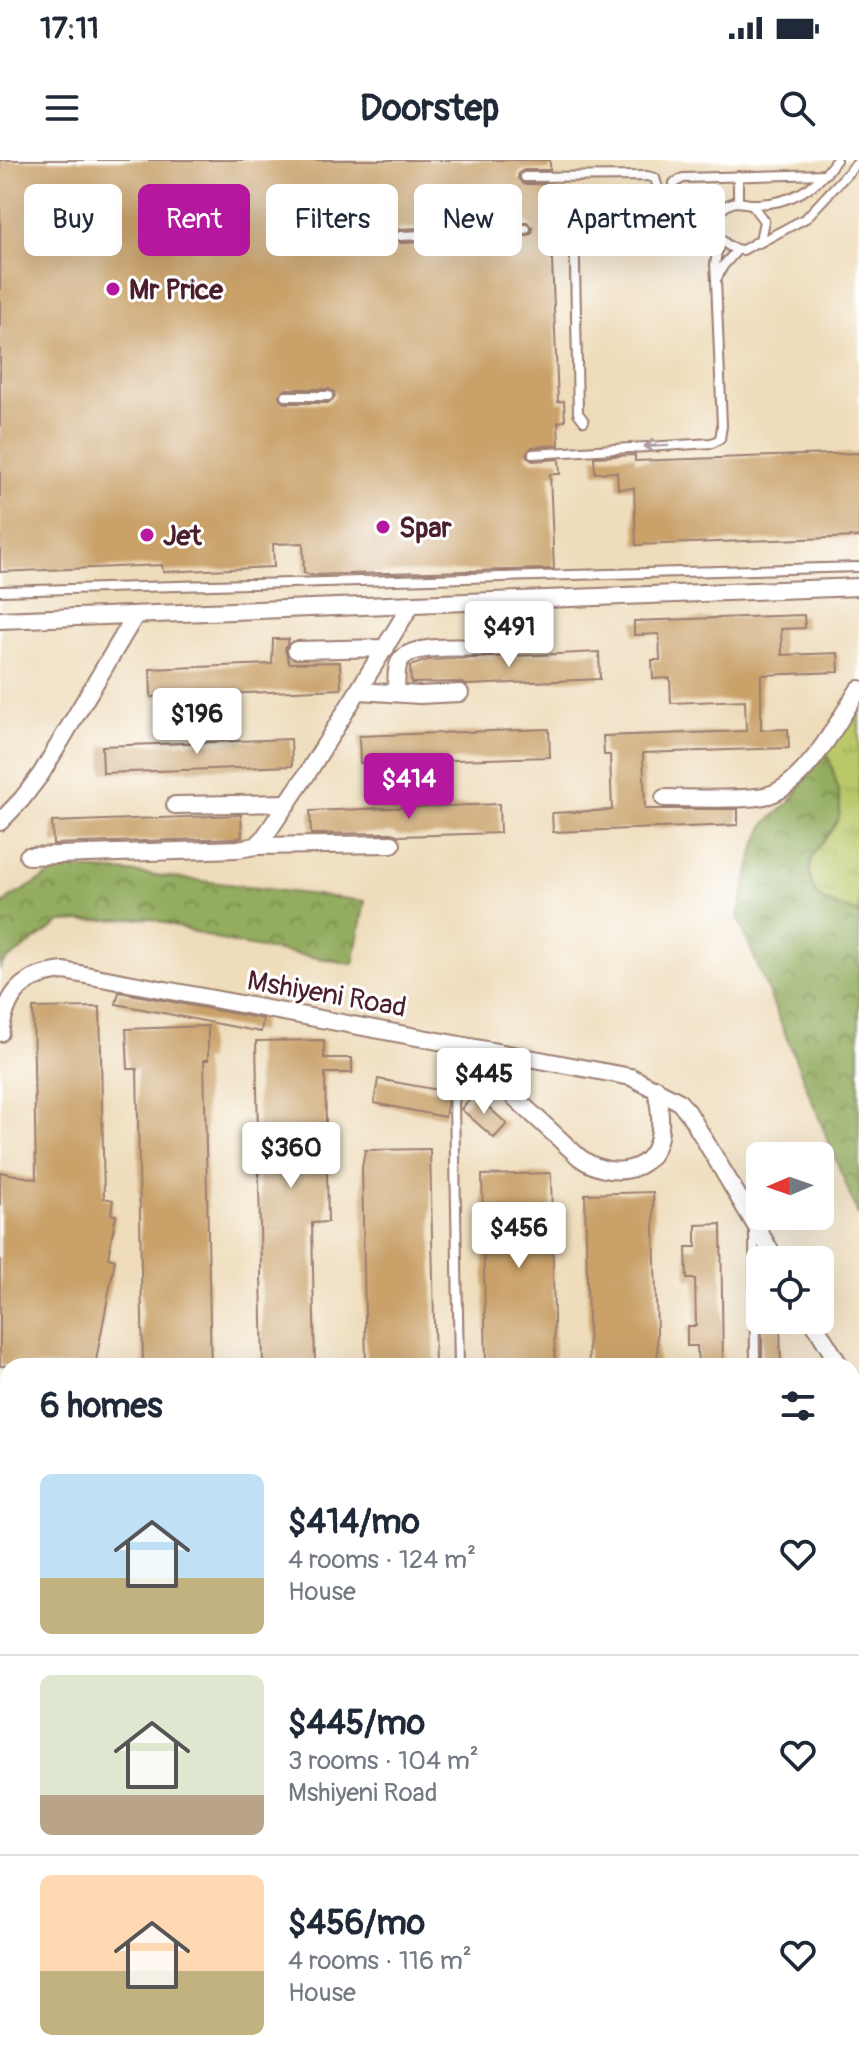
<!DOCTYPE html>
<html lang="en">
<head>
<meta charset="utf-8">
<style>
  body { margin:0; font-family:Pangolin,sans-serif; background:#f2f2f3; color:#1f2937; height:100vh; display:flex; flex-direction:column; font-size:30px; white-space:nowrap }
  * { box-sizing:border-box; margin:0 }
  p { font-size:26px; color:#747a83 }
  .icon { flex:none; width:44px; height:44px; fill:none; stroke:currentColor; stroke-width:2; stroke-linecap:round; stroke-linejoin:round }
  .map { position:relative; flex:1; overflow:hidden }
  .drawer { position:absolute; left:0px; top:1198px; width:860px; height:714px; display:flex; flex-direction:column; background:#fff; border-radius:24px 24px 0 0; box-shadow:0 8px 32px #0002 }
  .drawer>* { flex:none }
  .hud { position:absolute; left:24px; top:24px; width:812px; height:72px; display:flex; gap:16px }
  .needle { width:52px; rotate:268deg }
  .fabs { position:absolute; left:746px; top:982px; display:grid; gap:16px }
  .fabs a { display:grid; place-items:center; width:88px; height:88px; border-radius:12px; background:#fff; box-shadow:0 8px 32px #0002; font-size:40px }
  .price { position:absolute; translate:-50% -68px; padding:0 18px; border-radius:8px; background:#fff; color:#222; font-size:26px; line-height:52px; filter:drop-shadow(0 2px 4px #0008) }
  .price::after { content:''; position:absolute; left:50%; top:48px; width:24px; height:18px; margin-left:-12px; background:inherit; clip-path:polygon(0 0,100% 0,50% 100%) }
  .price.active { background:#b5179e; color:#fff }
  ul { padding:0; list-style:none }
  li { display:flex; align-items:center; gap:24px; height:200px; padding:0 40px }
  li+li { border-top:2px solid #e0e1e3 }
  li span { display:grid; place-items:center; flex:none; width:224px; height:160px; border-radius:12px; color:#555 }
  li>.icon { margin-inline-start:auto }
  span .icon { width:96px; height:96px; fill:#fffc; stroke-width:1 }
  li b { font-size:34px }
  h2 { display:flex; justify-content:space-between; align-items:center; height:96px; padding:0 40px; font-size:34px }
  .chip { padding:0 28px; border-radius:12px; background:#fff; box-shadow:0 8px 32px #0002; font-size:28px; line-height:72px }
  .chip.active { background:#b5179e; color:#fff }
  .status { display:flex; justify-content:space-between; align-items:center; height:56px; padding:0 40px; background:#fff; direction:ltr }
  .status svg { height:22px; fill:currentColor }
  header { display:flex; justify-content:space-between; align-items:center; height:104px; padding:0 40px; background:#fff; font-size:36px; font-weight:800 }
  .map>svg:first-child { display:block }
</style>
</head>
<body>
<div class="status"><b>17:11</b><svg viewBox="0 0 49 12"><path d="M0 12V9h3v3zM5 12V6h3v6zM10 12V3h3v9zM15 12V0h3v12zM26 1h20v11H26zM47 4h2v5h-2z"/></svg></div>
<header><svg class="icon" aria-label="menu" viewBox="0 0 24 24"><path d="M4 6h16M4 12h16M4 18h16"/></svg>Doorstep<svg class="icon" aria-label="search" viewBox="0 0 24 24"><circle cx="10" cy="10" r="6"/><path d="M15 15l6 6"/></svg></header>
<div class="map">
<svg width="859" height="1911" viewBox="0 0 859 1911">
  <defs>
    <pattern id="grass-tufts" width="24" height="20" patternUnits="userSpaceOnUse" patternTransform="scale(2)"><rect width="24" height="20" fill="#bac86a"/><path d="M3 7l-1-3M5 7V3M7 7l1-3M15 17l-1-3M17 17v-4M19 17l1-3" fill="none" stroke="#a1ab5c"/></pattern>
    <pattern id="forest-crowns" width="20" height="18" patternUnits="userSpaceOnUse" patternTransform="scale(2)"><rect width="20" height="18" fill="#93ac5e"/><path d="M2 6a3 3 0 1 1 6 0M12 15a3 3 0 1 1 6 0" fill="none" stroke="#7a8b4e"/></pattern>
    <pattern id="water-ripples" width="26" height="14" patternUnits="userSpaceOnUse" patternTransform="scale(2)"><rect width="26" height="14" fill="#41aebf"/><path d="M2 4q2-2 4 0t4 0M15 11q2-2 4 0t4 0" fill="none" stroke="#388d9b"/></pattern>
  </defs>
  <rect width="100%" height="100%" fill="#fff"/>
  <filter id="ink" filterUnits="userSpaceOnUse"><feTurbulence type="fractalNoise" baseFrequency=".0125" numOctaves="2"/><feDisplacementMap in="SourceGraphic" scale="16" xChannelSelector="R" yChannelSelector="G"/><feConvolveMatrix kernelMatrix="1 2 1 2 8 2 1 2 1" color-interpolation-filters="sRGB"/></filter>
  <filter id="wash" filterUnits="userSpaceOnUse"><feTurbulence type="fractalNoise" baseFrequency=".006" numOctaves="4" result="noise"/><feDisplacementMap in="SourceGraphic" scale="32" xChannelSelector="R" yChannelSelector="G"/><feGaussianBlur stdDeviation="1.8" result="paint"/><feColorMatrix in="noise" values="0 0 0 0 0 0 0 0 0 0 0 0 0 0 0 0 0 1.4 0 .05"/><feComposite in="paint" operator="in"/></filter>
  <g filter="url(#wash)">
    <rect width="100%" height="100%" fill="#eedcba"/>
    <path fill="url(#grass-tufts)" stroke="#82744a" stroke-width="2" d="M859,544V753C835,744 813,745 810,716C810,707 810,700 815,692C822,681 835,669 839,656C843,640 832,605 825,590Z"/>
    <g fill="url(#forest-crowns)" stroke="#6e6644" stroke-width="2">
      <path d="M825,590C832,605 843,640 839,656C835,669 822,681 815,692C810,700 810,707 810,716C813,745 835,744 859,753V1057L738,757L755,687L765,664L790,642Z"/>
      <polygon points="61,708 129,712 365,741 353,804 228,782 149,758 61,762 3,803 0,808 0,747 10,738"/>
    </g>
    <polygon fill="url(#water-ripples)" stroke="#466675" stroke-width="2" points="0,1689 8,1701 8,1827 0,1812"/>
    <g id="blocks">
      <g fill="#c9a169" fill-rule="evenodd">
        <path d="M0,0H550V10H524L519,13L518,18L524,24H551L552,57H558L559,77H551L558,242L564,241L565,261L558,262L559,285L532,287L526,294L528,298L533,301L559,299L560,314H550L554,409L311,415L304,413L303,383L273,384L274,407L163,412L162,405L0,412ZM527,62L533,68L532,73L527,76H486L480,70L481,65L486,62ZM441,67L448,73L447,78L442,81L401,83L394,77L395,72L400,69ZM323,68L327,71L329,76L323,82L280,83L273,77L274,72L279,69ZM286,229H329L334,232L335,237L328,243H285L280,240L279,235Z"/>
        <polygon points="859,293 859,377 636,385 634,328 618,329 617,312 595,313 594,297 635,295 635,301"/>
        <polygon points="804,455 805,468 781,469 782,495 838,493 839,512 761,515 761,570 788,569 789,588 643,593 645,649 738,649 738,665 553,672 552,653 612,650 610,595 604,595 603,576 746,571 745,540 671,543 670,518 653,519 652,500 660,500 659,474 634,475 634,461"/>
        <polygon points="273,479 289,479 285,489 289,503 340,502 341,529 151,537 150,509 272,504"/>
        <polygon points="599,492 600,519 467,525 459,522 411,523 410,506 428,500"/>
        <polygon points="549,569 550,597 360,603 359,576"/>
        <polygon points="291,579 292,606 103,613 102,586"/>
        <polygon points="499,644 500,673 400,676 392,673 311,674 310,651"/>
        <polygon points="241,655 242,677 237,678 53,684 52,662"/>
        <polygon points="119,832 263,859 261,872 116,844"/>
        <polygon points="100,847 104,1038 113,1040 111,1054 116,1055 108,1098 115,1100 95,1206 0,1206 0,1012 36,1019 33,848"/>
        <polygon points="208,866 208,900 204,900 211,1206 143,1206 137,909 128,909 126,869"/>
        <polygon points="324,880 324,898 352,898 352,913 325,913 328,1062 312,1063 315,1206 263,1206 256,881"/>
        <polygon points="378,919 449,932 445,957 374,943"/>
        <polygon points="474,934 507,964 494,978 461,949"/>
        <polygon points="430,989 435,1206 366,1206 362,1007 365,990"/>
        <polygon points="551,1013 555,1206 486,1206 482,1015"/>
        <polygon points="653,1032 658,1206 589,1206 585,1034"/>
        <polygon points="721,1064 723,1206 698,1206 697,1186 687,1186 687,1166 696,1166 695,1119 687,1119 686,1087 696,1087 696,1065"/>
        <polygon points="762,1160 780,1160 781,1206 762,1206"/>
      </g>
    </g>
  </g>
  <g filter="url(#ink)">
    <use href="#blocks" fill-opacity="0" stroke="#9c7e72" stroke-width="2"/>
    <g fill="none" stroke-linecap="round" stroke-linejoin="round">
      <defs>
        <g id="lane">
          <polyline points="738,16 738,41"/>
          <polyline points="525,17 647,16 655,18 660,35 661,85"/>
          <polyline points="687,44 716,62"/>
          <polyline points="674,45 674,23 683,18 826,14"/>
          <path d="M752,45L764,61L760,80L743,90C721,90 704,62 726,46C737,38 745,45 756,44C790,44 818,27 836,0"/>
          <polyline points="487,69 526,69"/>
          <polyline points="280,76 322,75"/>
          <polyline points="401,76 441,74"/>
          <polyline points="719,79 715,105 716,120 723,106 737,90"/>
          <polyline points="759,83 806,58 859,1"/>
          <polyline points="286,236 328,236"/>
          <polyline points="584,261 578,253 574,57 576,51 701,43 726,46"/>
          <polyline points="533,294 712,283 720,279 722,266 716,120"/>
          <polyline points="0,431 859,407"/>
          <polyline points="754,1071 755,1206"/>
          <polyline points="459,1206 454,944 462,889"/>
          <polyline points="852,1548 859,1547"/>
        </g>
        <g id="street">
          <polyline points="0,460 859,427"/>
          <polyline points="296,490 386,488"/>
          <polyline points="360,531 419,535 460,533"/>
          <path d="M396,533C397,523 395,509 400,501C409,483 467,488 486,488"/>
          <path d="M664,638C690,638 746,641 769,635C807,623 838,561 859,529"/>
          <polyline points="175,645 288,643"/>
          <polyline points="0,662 22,639 41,614 135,456"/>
          <polyline points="256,686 392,684"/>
          <polyline points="28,696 238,689 256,686 263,679 307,614 411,445"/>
          <path d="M0,873C7,832 23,815 64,811L631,917L678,941L688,952L776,1100"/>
          <path d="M459,886L579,997C606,1018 651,1017 659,977C662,961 659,944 656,928"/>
          <polyline points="812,1160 840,1206"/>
          <polyline points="852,1226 859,1246"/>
          <polyline points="852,1357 859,1319"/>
          <polyline points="0,1362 8,1368"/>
          <polyline points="0,1390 8,1393"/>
          <polyline points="852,1671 859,1672"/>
          <polyline points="852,1870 859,1878"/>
          <polyline points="851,1904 858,1911"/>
          <polyline points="561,1911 561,1904"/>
        </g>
      </defs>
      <use href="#lane" stroke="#9c7e72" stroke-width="12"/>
      <use href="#street" stroke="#9c7e72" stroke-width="20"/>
      <use href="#lane" stroke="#fff" stroke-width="8"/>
      <use href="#street" stroke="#fff" stroke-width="16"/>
    </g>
    <defs><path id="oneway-shaft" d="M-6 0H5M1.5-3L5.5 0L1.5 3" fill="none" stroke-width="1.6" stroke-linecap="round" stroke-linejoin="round" transform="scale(2)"/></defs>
    <use stroke="#ae9aa0" href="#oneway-shaft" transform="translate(656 286) rotate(177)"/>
  </g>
  <g fill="#b5179e" stroke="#fff" stroke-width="3">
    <circle cx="113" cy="129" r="8"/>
    <circle cx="383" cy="367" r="8"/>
    <circle cx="147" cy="375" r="8"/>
  </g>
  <g text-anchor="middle" stroke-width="6" stroke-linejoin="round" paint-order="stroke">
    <g font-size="28" font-weight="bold" fill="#4a1f2b" stroke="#fff" text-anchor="start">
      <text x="129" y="139">Mr Price</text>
      <text x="399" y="377">Spar</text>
      <text x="163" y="385">Jet</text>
    </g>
    <g font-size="28" fill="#4a1f2b" stroke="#fff">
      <text transform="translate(327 833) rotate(10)" y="10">Mshiyeni Road</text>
    </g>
  </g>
</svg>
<div class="fabs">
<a><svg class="needle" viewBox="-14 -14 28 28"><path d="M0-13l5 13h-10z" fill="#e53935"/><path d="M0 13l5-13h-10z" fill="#747a83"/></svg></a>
<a><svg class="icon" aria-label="locate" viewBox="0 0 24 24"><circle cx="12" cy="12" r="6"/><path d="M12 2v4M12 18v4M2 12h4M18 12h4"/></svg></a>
</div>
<b class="price" style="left:509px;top:509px">$491</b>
<b class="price" style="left:197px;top:596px">$196</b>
<b class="price active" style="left:409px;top:661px">$414</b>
<b class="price" style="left:484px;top:956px">$445</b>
<b class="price" style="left:291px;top:1030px">$360</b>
<b class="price" style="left:519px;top:1110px">$456</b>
<div class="hud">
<a class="chip">Buy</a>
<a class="chip active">Rent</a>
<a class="chip">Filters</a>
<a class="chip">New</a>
<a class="chip">Apartment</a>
</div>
<section class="drawer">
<h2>6 homes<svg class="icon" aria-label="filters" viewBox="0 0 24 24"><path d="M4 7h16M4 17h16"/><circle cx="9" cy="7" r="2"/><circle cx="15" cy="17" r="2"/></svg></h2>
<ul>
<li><span style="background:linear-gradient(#bfe0f5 65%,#c2b280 0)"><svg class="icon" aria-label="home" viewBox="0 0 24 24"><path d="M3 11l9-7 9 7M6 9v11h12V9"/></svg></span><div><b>$414/mo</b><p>4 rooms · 124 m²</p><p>House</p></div><svg class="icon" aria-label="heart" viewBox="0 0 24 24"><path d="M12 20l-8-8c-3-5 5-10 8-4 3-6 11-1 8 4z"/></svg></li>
<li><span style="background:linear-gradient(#dfe7d0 75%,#b9a48a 0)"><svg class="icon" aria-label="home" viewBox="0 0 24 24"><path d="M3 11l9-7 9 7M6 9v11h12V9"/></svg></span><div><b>$445/mo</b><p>3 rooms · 104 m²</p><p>Mshiyeni Road</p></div><svg class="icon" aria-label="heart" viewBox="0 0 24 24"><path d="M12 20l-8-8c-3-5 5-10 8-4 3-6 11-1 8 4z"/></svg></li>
<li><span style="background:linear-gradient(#ffd9b3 60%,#c2b280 0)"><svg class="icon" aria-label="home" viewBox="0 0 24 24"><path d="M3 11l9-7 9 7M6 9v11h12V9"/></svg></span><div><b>$456/mo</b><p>4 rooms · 116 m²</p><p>House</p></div><svg class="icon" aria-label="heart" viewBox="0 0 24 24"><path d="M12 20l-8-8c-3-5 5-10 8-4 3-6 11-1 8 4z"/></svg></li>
</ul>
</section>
</div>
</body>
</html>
